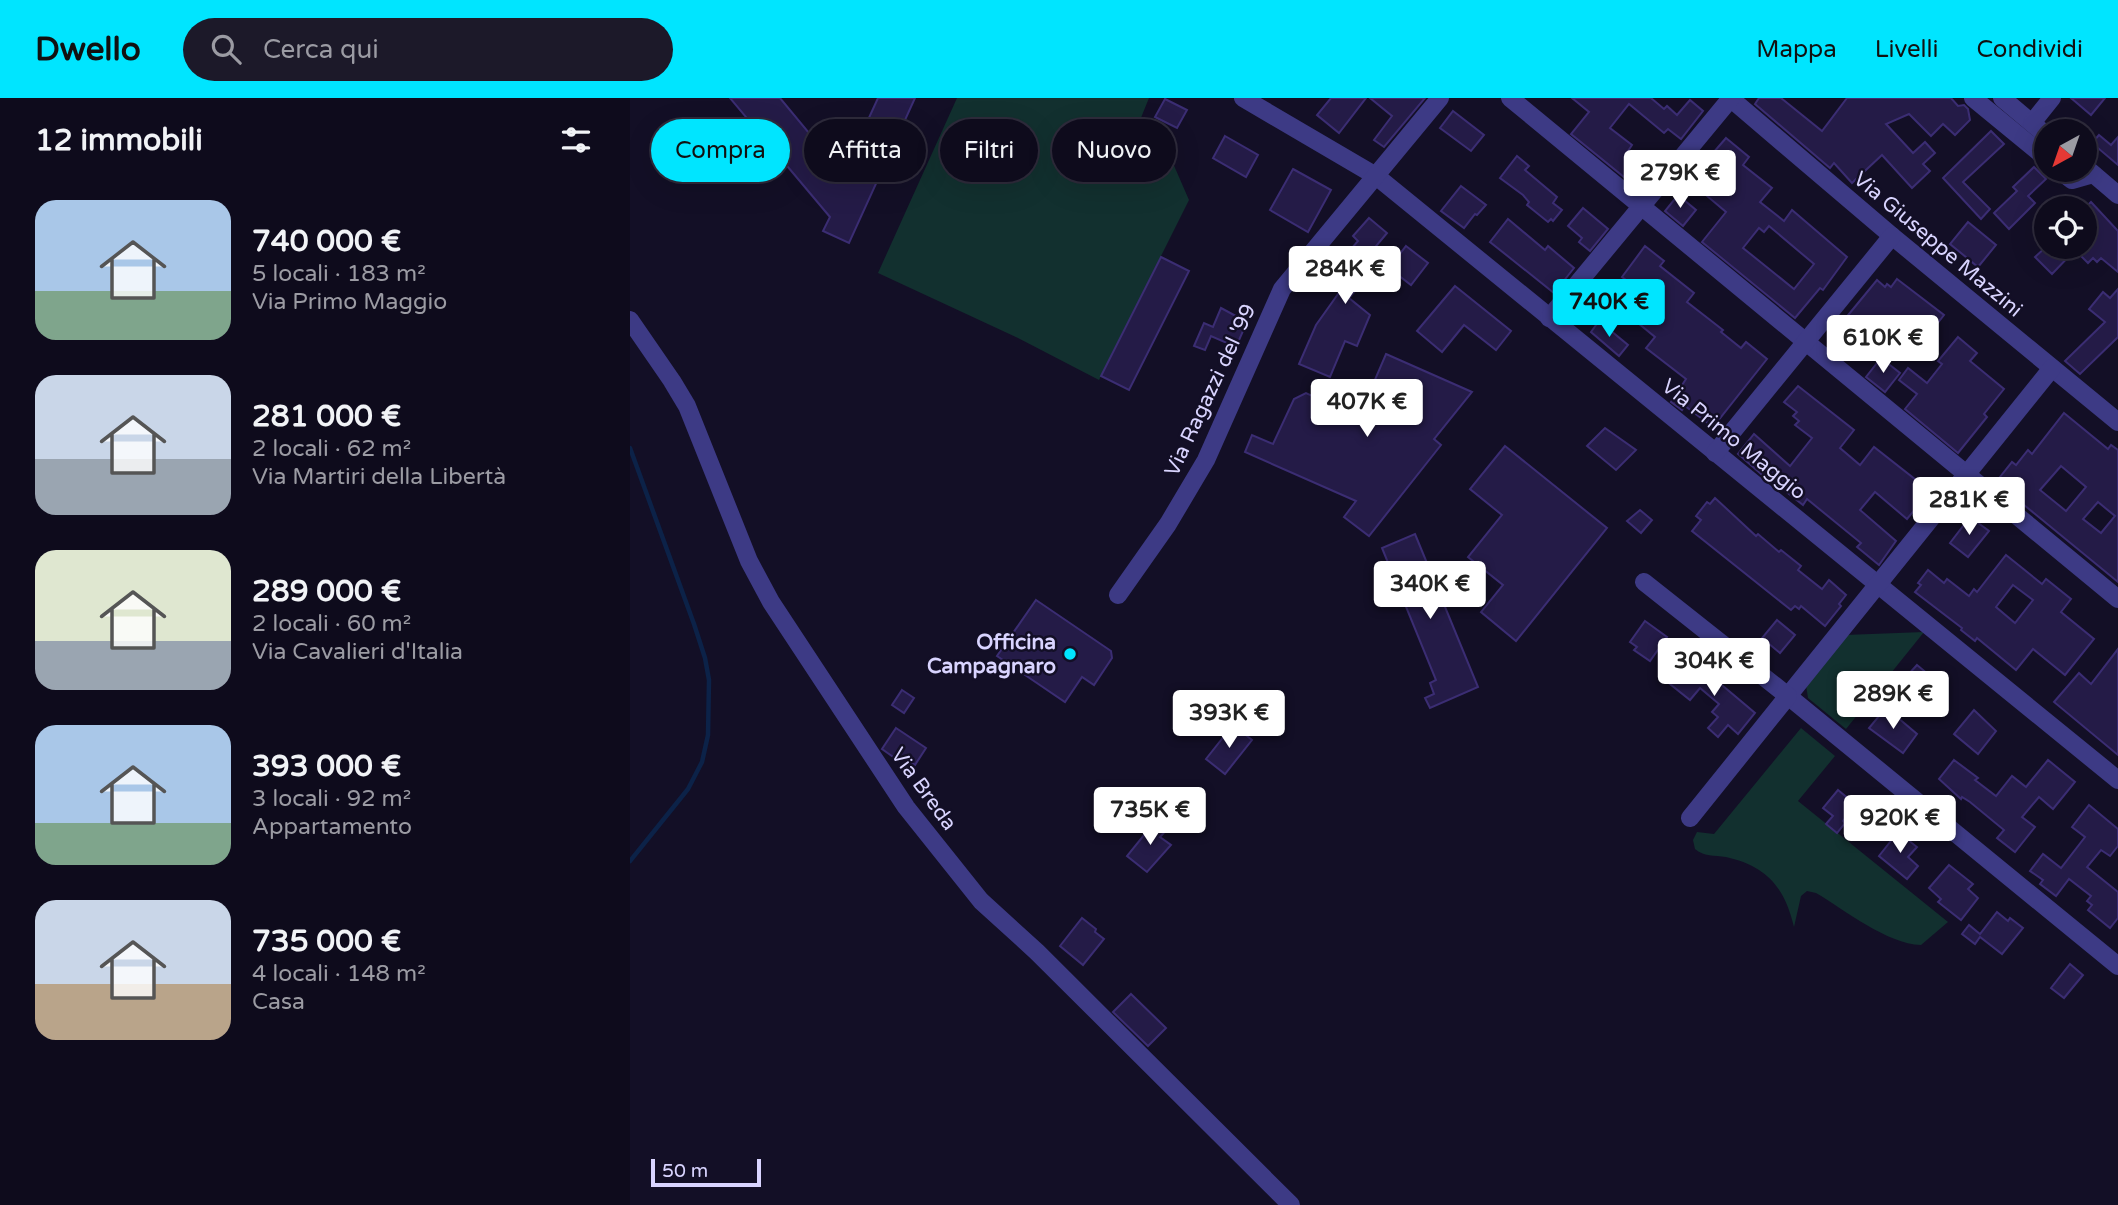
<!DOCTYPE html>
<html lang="it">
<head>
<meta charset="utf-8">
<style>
  body { margin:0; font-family:"Varela Round",sans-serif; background:#1c1929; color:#f1f3f6; height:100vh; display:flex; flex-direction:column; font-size:26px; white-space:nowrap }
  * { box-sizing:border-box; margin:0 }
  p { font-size:23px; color:#9b9ba3 }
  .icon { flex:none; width:38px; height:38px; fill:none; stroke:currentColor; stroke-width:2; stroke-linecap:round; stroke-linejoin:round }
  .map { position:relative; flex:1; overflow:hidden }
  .side { display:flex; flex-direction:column; background:#0e0b1c; width:630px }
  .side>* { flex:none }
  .top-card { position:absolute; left:21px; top:21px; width:665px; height:63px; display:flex; gap:14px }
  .needle { width:46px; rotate:220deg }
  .fabs { position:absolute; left:1404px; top:21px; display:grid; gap:14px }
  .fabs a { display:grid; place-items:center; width:63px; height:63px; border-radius:50%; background:#0e0b1c; box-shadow:0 7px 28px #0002,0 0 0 2px #2e2b3b; font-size:35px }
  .scale { position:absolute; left:21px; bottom:18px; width:110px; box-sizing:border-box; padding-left:7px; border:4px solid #d9d4ff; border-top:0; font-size:19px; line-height:24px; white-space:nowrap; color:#d9d4ff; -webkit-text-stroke:5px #130f26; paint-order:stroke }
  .price { position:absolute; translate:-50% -60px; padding:0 16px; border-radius:7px; background:#fff; color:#222; font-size:23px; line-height:46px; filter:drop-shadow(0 2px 4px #0008) }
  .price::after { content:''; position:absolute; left:50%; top:42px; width:21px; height:16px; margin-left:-10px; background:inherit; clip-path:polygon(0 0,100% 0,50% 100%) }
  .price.selected { background:#00e5ff; color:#111 }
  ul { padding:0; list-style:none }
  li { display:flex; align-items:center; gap:21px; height:175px; padding:0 35px }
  li span { display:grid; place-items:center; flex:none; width:196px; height:140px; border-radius:21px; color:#555 }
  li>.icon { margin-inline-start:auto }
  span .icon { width:84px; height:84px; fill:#fffc; stroke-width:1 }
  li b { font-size:30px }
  h2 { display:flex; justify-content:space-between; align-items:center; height:84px; padding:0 35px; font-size:30px }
  .chip { padding:0 24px; border-radius:32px; background:#0e0b1c; box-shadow:0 7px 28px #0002,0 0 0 2px #2e2b3b; font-size:24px; line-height:63px }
  .chip.selected { background:#00e5ff; color:#111 }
  header { display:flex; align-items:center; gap:42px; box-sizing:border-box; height:98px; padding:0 35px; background:#00e5ff; color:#111 }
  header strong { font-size:33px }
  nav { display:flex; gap:38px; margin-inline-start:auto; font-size:24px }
  .search { width:490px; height:63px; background:#1c1929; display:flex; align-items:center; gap:18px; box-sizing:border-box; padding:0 24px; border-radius:38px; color:#9b9ba3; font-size:26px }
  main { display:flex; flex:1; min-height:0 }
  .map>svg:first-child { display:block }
</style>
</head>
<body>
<header>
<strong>Dwello</strong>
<div class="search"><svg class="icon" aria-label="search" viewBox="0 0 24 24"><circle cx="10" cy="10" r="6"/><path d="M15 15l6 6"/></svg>Cerca qui</div>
<nav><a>Mappa</a><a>Livelli</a><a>Condividi</a></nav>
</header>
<main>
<section class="side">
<h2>12 immobili<svg class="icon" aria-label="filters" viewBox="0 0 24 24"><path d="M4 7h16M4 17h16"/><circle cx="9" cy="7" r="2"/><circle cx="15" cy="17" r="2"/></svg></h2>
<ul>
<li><span style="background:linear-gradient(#a9c7e8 65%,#7fa58c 0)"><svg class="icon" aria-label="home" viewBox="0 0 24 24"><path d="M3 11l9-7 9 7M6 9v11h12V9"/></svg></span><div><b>740 000 €</b><p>5 locali · 183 m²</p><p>Via Primo Maggio</p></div></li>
<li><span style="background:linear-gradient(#c9d6e8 60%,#9aa5b1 0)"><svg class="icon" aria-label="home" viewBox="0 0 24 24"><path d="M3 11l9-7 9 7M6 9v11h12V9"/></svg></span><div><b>281 000 €</b><p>2 locali · 62 m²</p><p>Via Martiri della Libertà</p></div></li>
<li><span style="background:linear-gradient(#dfe7d0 65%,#9aa5b1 0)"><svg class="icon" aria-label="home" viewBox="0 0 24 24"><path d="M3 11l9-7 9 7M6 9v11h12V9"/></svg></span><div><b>289 000 €</b><p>2 locali · 60 m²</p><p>Via Cavalieri d'Italia</p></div></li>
<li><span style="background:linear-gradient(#a9c7e8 70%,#7fa58c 0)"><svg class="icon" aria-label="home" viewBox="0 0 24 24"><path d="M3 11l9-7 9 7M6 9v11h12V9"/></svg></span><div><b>393 000 €</b><p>3 locali · 92 m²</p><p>Appartamento</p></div></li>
<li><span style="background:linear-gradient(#c9d6e8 60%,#b9a48a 0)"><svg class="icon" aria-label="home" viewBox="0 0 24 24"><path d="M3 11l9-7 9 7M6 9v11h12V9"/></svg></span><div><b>735 000 €</b><p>4 locali · 148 m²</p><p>Casa</p></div></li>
</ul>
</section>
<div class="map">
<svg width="1488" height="1107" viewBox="0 0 1488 1107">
  <rect width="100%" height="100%" fill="#130f26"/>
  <g fill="#12302f">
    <polygon points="327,0 519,0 502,42 542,63 559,102 469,282 388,240 248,175"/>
    <polygon points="1294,534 1216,631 1178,600 1176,587 1215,537"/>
    <path d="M1171,630L1205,658L1168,703L1318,824L1291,847C1257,846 1215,812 1186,795L1177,793L1171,798L1164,829C1155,790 1137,768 1096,759C1084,757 1074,759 1065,751L1063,742L1067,734L1084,736Z"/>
  </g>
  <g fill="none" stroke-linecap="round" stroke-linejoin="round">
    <polyline stroke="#0c2248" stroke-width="4.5" points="0,350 64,526 75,560 79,582 78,637 72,664 58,691 0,763"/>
  </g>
  <g fill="#241b47" stroke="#3b2d73" stroke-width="2" fill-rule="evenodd">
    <polygon points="100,0 150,0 217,81 232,48 227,46 248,0 285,0 219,145 193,133 200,119"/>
    <polygon points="701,0 736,0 709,35 687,17"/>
    <polygon points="740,0 795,0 754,49 744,42 762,18"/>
    <polygon points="942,0 1021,0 1034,11 1037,8 1047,17 1060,2 1073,13 1051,41 1038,31 1034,35 999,6 980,30 1002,47 998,53 1024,75 1010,92 941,36 959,14"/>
    <polygon points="1129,0 1151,0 1192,33 1217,0 1321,0 1328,8 1334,7 1338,11 1340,22 1325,37 1313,26 1301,38 1279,16 1256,26 1283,55 1295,44 1305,55 1293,66 1300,73 1282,90 1252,57 1222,85 1204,65 1200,70 1125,6"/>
    <polygon points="1441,0 1475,0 1461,17"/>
    <polygon points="535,1 557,12 547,30 525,19"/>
    <polygon points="823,13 854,37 841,53 810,30"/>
    <polygon points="1361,33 1374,46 1333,84 1360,111 1351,121 1313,80"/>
    <polygon points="1469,37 1481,47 1488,39 1488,67 1462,45"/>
    <polygon points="595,38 628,57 616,79 583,60"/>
    <path d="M1096,40L1119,59L1113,67L1142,90L1130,104L1154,123L1162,112L1217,159L1193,192L1190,190L1165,220L1072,144L1096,114L1077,98L1089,84L1071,69ZM1139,128L1184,166L1164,191L1113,150L1129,130L1134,134Z"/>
    <polygon points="887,58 899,68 895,72 927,99 923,105 932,112 923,123 921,121 918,124 897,107 899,104 893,97 870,80"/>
    <polygon points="1404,69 1416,81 1398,98 1405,105 1379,131 1364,115 1387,93 1383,89"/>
    <polygon points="663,71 701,92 678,134 640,112"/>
    <polygon points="831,88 856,107 847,117 845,116 834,130 811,113"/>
    <polygon points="1048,97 1066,112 1053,128 1035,113"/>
    <polygon points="1461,104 1488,133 1488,174 1471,160 1467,164 1463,160 1458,165 1445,152 1422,176 1405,159 1416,149 1454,149 1454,111"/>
    <polygon points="953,110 978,131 960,153 949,144 952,140 938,128"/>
    <polygon points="739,120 757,135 741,154 751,162 719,200 740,217 727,248 715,243 700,279 669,266 686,227 723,175 710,164 728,143 723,138"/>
    <polygon points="878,121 915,152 918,148 944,170 924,195 860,144"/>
    <polygon points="1338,124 1366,147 1348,169 1320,146"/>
    <polygon points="776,148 798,165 781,187 759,170"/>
    <polygon points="1015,148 1034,163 1030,168 1064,195 1057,204 1093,232 1091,234 1111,250 1116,244 1137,261 1083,329 1055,308 1052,312 1041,304 1056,281 1016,250 1025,239 991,211 1007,190 992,179"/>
    <polygon points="531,159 559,173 499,292 471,278"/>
    <polygon points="1267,181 1314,217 1299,236 1288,227 1277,240 1264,230 1255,240 1245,231 1219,261 1208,252 1216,243 1205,233 1247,182 1255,189 1257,186 1261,189"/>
    <polygon points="825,188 881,233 866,252 834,227 812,254 787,233"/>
    <polygon points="1488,191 1488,239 1450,276 1435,263 1475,224 1459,211 1473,194 1480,200"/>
    <polygon points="591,210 617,224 606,249 581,238 575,252 564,248 574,225 583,229"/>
    <polygon points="969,223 998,247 989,258 961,234"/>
    <polygon points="1328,239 1347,255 1340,263 1374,291 1354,316 1357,319 1328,355 1275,311 1287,296 1269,282 1278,270 1297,285 1312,266 1308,263"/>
    <polygon points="756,256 842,294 804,341 811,347 739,438 714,419 726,403 615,354 622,337 643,346 664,301 676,295 729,319"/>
    <polygon points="1251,260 1270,275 1255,294 1236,279"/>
    <polygon points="1168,288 1224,332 1210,350 1230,367 1244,349 1300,393 1277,421 1245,394 1230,412 1266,443 1249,467 1227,449 1231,445 1177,401 1173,407 1140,381 1139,383 1108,356 1124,336 1160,368 1182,340 1165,327 1169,323 1163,318 1167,314 1154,304"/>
    <path d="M1434,315L1478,351L1481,347L1488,352V484L1366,384L1382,364L1386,367L1398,352L1402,356ZM1431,368L1456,389L1436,413L1410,392ZM1468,404L1485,418L1471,435L1453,421Z"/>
    <polygon points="975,330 1006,352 986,372 957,348"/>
    <polygon points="875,348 977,430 886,543 851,514 873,487 838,459 872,417 840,391"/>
    <polygon points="1085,400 1126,438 1128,436 1149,454 1151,452 1171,468 1168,472 1192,491 1199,482 1216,497 1209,506 1211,508 1195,528 1171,508 1169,511 1165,508 1161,512 1062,433 1071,422 1066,418 1077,404 1080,406"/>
    <polygon points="1010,412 1022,422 1011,435 997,423"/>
    <polygon points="1340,419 1359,433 1338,459 1320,445"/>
    <polygon points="785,436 848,589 800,610 795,600 804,596 800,585 806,582 752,450"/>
    <path d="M1376,457L1412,486L1416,481L1441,501L1431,514L1464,541L1435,577L1403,551L1386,572L1347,540L1345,543L1331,532L1332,530L1285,494L1291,487L1288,485L1298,472L1314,485L1317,481L1339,498L1344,491L1347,494ZM1383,487L1403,502L1385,525L1366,509Z"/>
    <polygon points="406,502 481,553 482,560 464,587 452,579 435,604 367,558"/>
    <polygon points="1147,522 1165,537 1150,555 1132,540"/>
    <polygon points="1015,523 1037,539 1020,563 1004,552 1007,549 1000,544"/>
    <polygon points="1488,551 1488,657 1424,604 1449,575 1461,586"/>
    <polygon points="1061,561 1125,615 1108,636 1098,627 1088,639 1078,630 1088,619 1082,614 1089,606 1070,590 1060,602 1040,586"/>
    <polygon points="1287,567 1316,591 1299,611 1290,604 1288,607 1267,589"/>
    <polygon points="272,592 284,600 274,615 262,607"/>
    <polygon points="1254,612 1259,615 1260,613 1287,636 1273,655 1239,630"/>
    <polygon points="1344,612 1366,633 1348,656 1324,636"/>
    <polygon points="603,627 622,642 595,676 576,661"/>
    <polygon points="266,630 296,650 285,667 272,658 269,663 252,651"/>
    <polygon points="1324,662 1348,680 1345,682 1366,698 1382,678 1396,689 1418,662 1445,684 1423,711 1409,699 1392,719 1405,729 1385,754 1367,740 1374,732 1340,704 1332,699 1331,701 1309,681"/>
    <polygon points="1208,692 1226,707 1213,723 1215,725 1207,735 1196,726 1203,718 1193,710"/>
    <polygon points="1459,707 1488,731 1488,748 1480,758 1471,752 1457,769 1488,794 1488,820 1480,830 1458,812 1462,807 1457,803 1461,798 1439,781 1426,798 1410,786 1413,782 1400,773 1413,756 1431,770 1455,739 1442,729"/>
    <polygon points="527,721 538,730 530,739 541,747 517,774 497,758"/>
    <polygon points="1268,734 1287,749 1278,759 1288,768 1277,781 1249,758"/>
    <polygon points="1319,767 1343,786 1338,791 1348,800 1331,822 1308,804 1311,801 1299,790"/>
    <polygon points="1367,814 1378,823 1380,820 1393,830 1372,856 1350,839 1345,846 1332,836 1339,827 1350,836"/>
    <polygon points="452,820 466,831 465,834 474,841 453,867 430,848"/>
    <polygon points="1440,866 1453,877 1434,900 1421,890"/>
    <polygon points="501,896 536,930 518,948 483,914"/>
  </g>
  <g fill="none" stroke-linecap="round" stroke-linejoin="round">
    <g stroke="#3d3a85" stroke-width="18">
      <polyline points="613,0 746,78 1488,682"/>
      <polyline points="880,0 1488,501"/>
      <polyline points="1100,0 1262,138 1488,324"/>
      <polyline points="1343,0 1416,60"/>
      <polyline points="1372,0 1416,37"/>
      <polyline points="1402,25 1422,0"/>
      <polyline points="1454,68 1488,97"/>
      <polyline points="1429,72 1442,82 1463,76"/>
      <polyline points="919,220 1101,0"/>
      <polyline points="0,222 42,283 57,308 119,463 141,504 276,709 351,803 407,854 661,1107"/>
      <polyline points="1422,270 1158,598 1488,868"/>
      <polyline points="1085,355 1262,138"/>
      <polyline points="1014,484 1158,598 1060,720"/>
      <polyline points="488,497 538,426 576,362 652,191 810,0"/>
    </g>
  </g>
  <circle fill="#00e5ff" stroke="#130f26" stroke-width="2.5" cx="440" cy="556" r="7"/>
  <g text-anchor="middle" stroke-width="5" stroke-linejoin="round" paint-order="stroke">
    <g font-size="21" fill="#d9d4ff" stroke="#130f26">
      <text transform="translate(1308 146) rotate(40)" y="7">Via Giuseppe Mazzini</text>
      <text transform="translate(580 292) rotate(-65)" y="7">Via Ragazzi del '99</text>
      <text transform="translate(1104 341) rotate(39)" y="7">Via Primo Maggio</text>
      <text transform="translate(294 691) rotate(54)" y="7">Via Breda</text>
    </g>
    <g font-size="21" font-weight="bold" fill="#d9d4ff" stroke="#130f26" text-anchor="end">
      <text x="426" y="551">Officina<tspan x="426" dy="24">Campagnaro</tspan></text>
    </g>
  </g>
</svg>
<div class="fabs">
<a><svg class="needle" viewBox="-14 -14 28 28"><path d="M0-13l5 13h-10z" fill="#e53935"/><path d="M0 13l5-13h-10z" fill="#9b9ba3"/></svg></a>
<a><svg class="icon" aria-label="locate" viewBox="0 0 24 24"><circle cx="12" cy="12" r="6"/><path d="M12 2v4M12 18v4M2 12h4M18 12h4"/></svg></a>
</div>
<div class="scale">50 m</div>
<b class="price" style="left:1050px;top:112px">279K €</b>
<b class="price" style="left:715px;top:208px">284K €</b>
<b class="price selected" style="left:979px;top:241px">740K €</b>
<b class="price" style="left:1253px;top:277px">610K €</b>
<b class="price" style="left:737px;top:341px">407K €</b>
<b class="price" style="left:1339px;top:439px">281K €</b>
<b class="price" style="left:800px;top:523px">340K €</b>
<b class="price" style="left:1084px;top:600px">304K €</b>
<b class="price" style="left:1263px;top:633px">289K €</b>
<b class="price" style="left:599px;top:652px">393K €</b>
<b class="price" style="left:520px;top:749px">735K €</b>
<b class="price" style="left:1270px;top:757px">920K €</b>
<div class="top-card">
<a class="chip selected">Compra</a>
<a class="chip">Affitta</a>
<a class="chip">Filtri</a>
<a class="chip">Nuovo</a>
</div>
</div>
</main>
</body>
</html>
